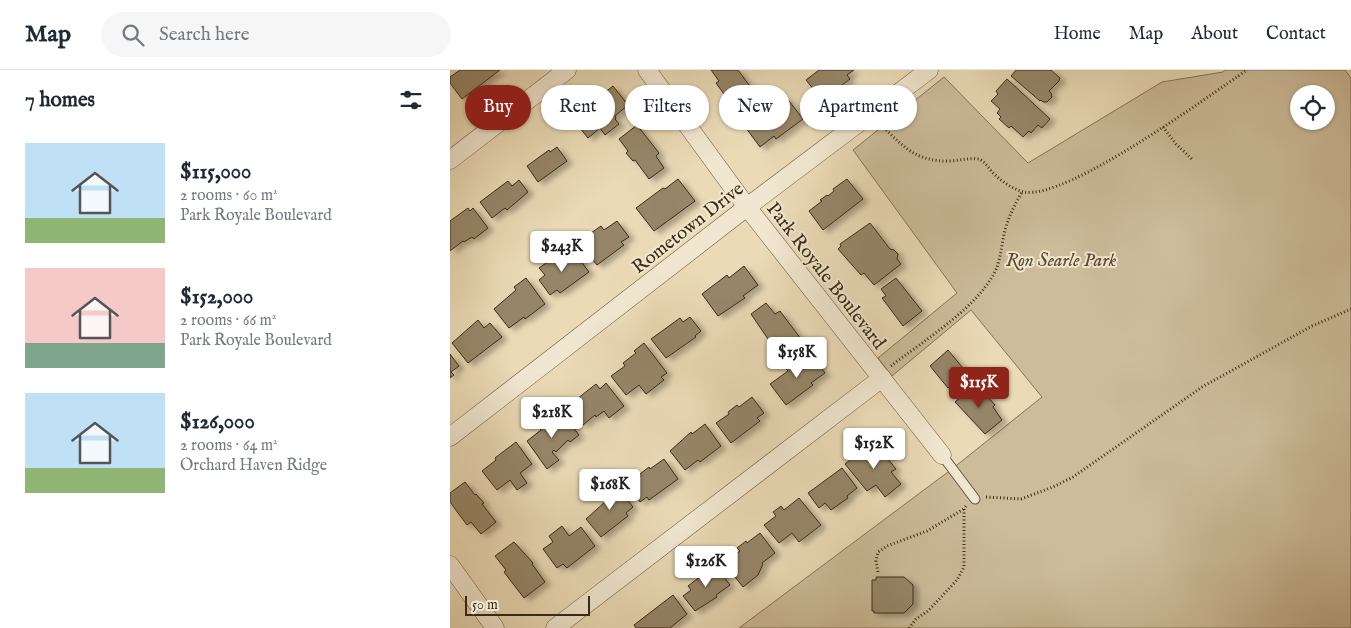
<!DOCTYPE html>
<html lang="en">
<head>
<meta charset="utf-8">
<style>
  body { margin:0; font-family:"IM FELL English",serif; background:#f6f6f7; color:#1f2937; height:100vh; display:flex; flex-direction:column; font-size:19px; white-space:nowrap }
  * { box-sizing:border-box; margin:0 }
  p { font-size:16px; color:#747a83 }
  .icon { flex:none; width:28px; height:28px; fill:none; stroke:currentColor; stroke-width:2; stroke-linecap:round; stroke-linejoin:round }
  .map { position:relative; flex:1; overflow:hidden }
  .panel { display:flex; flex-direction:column; background:#fff; width:450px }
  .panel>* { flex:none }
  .hud { position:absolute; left:15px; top:15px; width:475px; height:45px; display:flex; gap:10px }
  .controls { position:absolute; left:840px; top:15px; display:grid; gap:10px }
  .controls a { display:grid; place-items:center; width:45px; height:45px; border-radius:50%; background:#fff; box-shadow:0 1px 4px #0004; font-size:25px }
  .scale { position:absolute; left:15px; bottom:12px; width:125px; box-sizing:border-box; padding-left:5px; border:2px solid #3c2b14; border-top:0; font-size:14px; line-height:18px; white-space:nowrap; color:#3c2b14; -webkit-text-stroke:4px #f1e7d0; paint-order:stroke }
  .price { position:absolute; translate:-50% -42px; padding:0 11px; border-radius:5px; background:#fff; color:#222; font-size:16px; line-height:32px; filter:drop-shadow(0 1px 2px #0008) }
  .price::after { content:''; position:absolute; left:50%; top:30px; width:15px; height:11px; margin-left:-8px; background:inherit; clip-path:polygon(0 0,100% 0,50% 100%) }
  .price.selected { background:#8f2418; color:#fff }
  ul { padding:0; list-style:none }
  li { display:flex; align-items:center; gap:15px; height:125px; padding:0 25px }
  li span { display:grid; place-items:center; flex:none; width:140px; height:100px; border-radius:0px; color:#555 }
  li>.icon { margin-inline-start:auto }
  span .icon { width:60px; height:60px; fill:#fffc; stroke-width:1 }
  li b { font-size:21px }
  h2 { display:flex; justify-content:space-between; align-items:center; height:60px; padding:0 25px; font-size:21px }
  .tag { padding:0 18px; border-radius:22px; background:#fff; box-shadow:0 1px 4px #0004; font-size:18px; line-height:45px }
  .tag.selected { background:#8f2418; color:#fff }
  header { display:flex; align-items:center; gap:30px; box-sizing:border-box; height:70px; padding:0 25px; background:#fff; border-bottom:1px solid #e0e1e3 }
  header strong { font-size:24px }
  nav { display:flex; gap:28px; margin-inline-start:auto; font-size:18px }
  .search { width:350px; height:45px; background:#f6f6f7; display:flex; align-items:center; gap:12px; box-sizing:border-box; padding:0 18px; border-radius:28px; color:#747a83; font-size:19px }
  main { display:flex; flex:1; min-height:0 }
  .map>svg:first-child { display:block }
</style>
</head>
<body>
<header>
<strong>Map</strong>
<div class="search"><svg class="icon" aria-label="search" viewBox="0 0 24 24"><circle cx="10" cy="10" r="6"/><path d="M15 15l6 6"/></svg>Search here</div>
<nav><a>Home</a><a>Map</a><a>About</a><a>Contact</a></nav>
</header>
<main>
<section class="panel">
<h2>7 homes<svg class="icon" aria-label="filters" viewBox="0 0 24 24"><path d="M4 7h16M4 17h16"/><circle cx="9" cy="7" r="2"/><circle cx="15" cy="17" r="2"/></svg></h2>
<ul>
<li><span style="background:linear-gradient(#bfe0f5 75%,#8fb573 0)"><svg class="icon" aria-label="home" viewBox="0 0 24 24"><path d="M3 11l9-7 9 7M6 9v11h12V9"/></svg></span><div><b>$115,000</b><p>2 rooms · 60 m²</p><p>Park Royale Boulevard</p></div></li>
<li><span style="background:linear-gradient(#f6c9c9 75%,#7fa58c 0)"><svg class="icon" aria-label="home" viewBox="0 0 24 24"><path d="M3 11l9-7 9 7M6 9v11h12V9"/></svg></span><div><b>$152,000</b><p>2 rooms · 66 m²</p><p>Park Royale Boulevard</p></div></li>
<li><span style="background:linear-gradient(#bfe0f5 75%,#8fb573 0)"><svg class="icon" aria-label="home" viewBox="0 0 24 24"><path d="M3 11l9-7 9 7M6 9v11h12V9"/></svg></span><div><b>$126,000</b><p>2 rooms · 64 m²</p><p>Orchard Haven Ridge</p></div></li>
</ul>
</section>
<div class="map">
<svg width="901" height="558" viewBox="0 0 901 558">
  <defs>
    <filter id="shadow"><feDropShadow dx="5.5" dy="3" stdDeviation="2.5" flood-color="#0004"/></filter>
  </defs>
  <rect width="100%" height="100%" fill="#eadab6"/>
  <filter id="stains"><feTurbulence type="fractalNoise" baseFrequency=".004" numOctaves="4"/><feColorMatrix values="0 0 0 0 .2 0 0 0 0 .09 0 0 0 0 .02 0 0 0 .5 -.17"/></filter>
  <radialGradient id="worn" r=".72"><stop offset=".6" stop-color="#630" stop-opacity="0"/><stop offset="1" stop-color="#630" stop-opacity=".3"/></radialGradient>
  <path fill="#ccbc9a" stroke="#847457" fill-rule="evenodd" d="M775,0H895L901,8V558H289L502,399L592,327L521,240L442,306L428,288L507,223L403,80L494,7L578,93L712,12L773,2ZM849,24H876V51H849Z"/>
  <g fill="#968668" stroke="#3c2b14" filter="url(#shadow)">
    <polygon points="10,0 50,0 12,29 0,13 0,7"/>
    <polygon points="261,0 288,0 308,27 287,42 266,13 269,11"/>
    <polygon points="369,0 404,0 397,5 400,9 372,30 356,10"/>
    <polygon points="566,0 601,0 610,8 609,11 599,21 601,23 602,27 597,32 593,32 591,30 590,31 561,6"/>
    <polygon points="557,9 600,49 592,58 588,55 581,63 579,61 573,67 561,56 559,58 549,49 551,47 547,43 550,39 541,31 548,24 546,21"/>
    <polygon points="163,16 178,35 165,46 166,48 165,49 169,54 155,65 150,58 138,68 125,52 137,43 134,39"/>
    <polygon points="336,27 353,49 326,69 324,66 310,77 296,58 309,48 308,46"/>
    <polygon points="187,55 209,83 206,86 214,98 199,109 185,90 183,91 176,83 178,81 169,69"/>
    <polygon points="107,77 117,91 88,112 77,96 99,80 100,82"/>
    <polygon points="228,109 245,131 204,161 186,138 213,118 215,119"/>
    <polygon points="397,109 413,129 373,160 359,141 372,131 370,130 377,125 378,126 384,121 383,119"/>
    <polygon points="69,110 78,122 57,140 55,138 42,148 30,132 58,111 62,116"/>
    <polygon points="18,138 20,141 23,138 38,158 24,169 22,167 14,172 13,171 0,181 0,151"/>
    <polygon points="167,151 179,167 171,172 174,175 147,195 132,177 144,168 141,163 151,156 154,160"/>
    <polygon points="420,153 440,179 444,180 448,184 447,189 451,194 424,215 414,203 411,205 388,179 391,176 390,174"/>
    <polygon points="124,182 139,202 110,223 107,220 100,225 89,210 95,205 89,198 106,186 110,192"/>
    <polygon points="294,196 308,215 293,226 295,228 268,246 252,224 277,205 279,208"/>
    <polygon points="76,208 95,234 75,249 74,247 59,258 44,239 66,220 64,217"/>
    <polygon points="446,208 472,241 453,256 432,228 436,226 431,219"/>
    <polygon points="316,233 325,244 330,241 351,269 332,284 322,271 320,272 301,244"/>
    <polygon points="240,247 251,261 245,266 246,267 216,288 201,269 230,248 233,252"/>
    <polygon points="28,250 34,258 40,253 52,267 18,293 2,273"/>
    <polygon points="194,273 217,303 211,307 214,310 196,324 189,315 176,325 161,306 175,296 173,293 186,283 184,281"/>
    <polygon points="498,280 522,309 507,321 502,315 498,318 480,296"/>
    <polygon points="0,284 9,296 1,302 4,305 0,308"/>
    <polygon points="361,284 375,303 361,313 363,315 336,335 320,314 338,301 336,299 346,292 348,294"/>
    <polygon points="156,313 174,336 159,348 154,341 146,347 145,345 133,355 118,336 146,314 150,319"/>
    <polygon points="526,314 545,335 543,337 552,350 535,364 505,332"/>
    <polygon points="302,327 314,343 307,348 310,351 281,373 266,353 279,344 278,342 287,335 289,337"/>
    <polygon points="110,341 129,365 120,372 118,370 106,382 104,380 102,382 109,390 97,399 77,371 91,360 89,358"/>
    <polygon points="255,354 271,376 250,392 248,390 235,400 220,381 241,362 242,364"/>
    <polygon points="423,371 446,399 441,402 451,414 435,427 426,415 417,421 395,394"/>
    <polygon points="66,372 82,394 70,403 77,413 67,420 60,410 47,420 32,401 46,390 45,388"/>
    <polygon points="214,389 228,409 199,430 197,427 190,432 178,416 191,406 190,404 199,397 200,399"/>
    <polygon points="392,398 407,418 397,426 398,428 381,440 375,433 369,438 358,423"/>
    <polygon points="15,412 25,425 26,424 34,433 32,434 46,452 31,464 21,452 17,455 0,432 0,423"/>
    <polygon points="165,414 183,437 176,443 178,446 151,467 136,449 156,431 151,425"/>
    <polygon points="349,428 371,455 349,472 342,463 329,473 314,455 326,446 323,442 331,436 334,440"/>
    <polygon points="112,456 119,466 131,457 145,476 117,498 113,494 107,498 93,479 103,472 99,466"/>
    <polygon points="310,463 325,483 312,493 313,494 308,505 293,517 274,493 290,481 287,478 296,471 297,473"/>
    <polygon points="64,472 83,493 82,494 95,512 74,528 54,502 56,500 45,486"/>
    <polygon points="265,495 280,515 266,525 267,527 245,541 233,526 241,520 238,516"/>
    <polygon points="426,507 454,507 463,515 463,534 454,543 424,543 424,541 422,541 422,510 426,510"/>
    <polygon points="223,525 237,544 220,558 186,558 184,555"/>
  </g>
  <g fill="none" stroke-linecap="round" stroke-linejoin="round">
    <defs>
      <polyline id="service" points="492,385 525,429"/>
      <g id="minor">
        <polyline points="197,0 297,137 492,385"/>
        <polyline points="0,90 117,0"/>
        <polyline points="0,367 297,137 479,0"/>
        <polyline points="0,495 45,558"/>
        <polyline points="105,558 432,308"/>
      </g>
    </defs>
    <use href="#service" stroke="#68573c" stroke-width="11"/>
    <use href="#minor" stroke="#68573c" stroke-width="19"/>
    <g stroke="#3c2b14" stroke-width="3" stroke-dasharray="1 2.5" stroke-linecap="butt">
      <path d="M431,55C455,78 466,92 501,91C511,90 520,88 529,89C534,91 538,97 542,102C551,111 562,119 574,122C617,130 757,27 797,0"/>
      <polyline points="713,57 726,74 743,90"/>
      <path d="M441,296C473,271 532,235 547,197C551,186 552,172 555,160C559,146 565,134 572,122"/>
      <polyline points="536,427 571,429 603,417 623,407 752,317 862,256 901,239"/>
      <polyline points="428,502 426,491 428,482 437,476 477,461 514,439"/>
      <polyline points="459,558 466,549 478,541 507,510 514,497 514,439 516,436"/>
    </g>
    <use href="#service" stroke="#f1e7d0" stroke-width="9"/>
    <use href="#minor" stroke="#f1e7d0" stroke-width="18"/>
  </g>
  <g text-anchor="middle" stroke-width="4" stroke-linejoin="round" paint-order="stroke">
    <g font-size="19" fill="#3c2b14" stroke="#f1e7d0">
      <text transform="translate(237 157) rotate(-38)" y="7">Rometown Drive</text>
      <text transform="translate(377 205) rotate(52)" y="7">Park Royale Boulevard</text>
    </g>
    <g font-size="19" font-style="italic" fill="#59482f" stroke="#f1e7d0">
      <text x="611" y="196">Ron Searle Park</text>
    </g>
  </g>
  <rect width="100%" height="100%" filter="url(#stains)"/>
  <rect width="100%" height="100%" fill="url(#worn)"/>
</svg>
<div class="controls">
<a><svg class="icon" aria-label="locate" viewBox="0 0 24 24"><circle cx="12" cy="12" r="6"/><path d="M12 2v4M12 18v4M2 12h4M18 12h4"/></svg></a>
</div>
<div class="scale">50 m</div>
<b class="price" style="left:112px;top:203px">$243K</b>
<b class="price" style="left:347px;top:309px">$158K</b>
<b class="price selected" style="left:529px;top:339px">$115K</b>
<b class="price" style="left:102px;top:369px">$218K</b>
<b class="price" style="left:424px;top:400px">$152K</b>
<b class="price" style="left:160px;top:441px">$168K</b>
<b class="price" style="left:256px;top:518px">$126K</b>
<div class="hud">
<a class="tag selected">Buy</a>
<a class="tag">Rent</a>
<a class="tag">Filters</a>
<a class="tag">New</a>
<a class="tag">Apartment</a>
</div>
</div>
</main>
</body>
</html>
